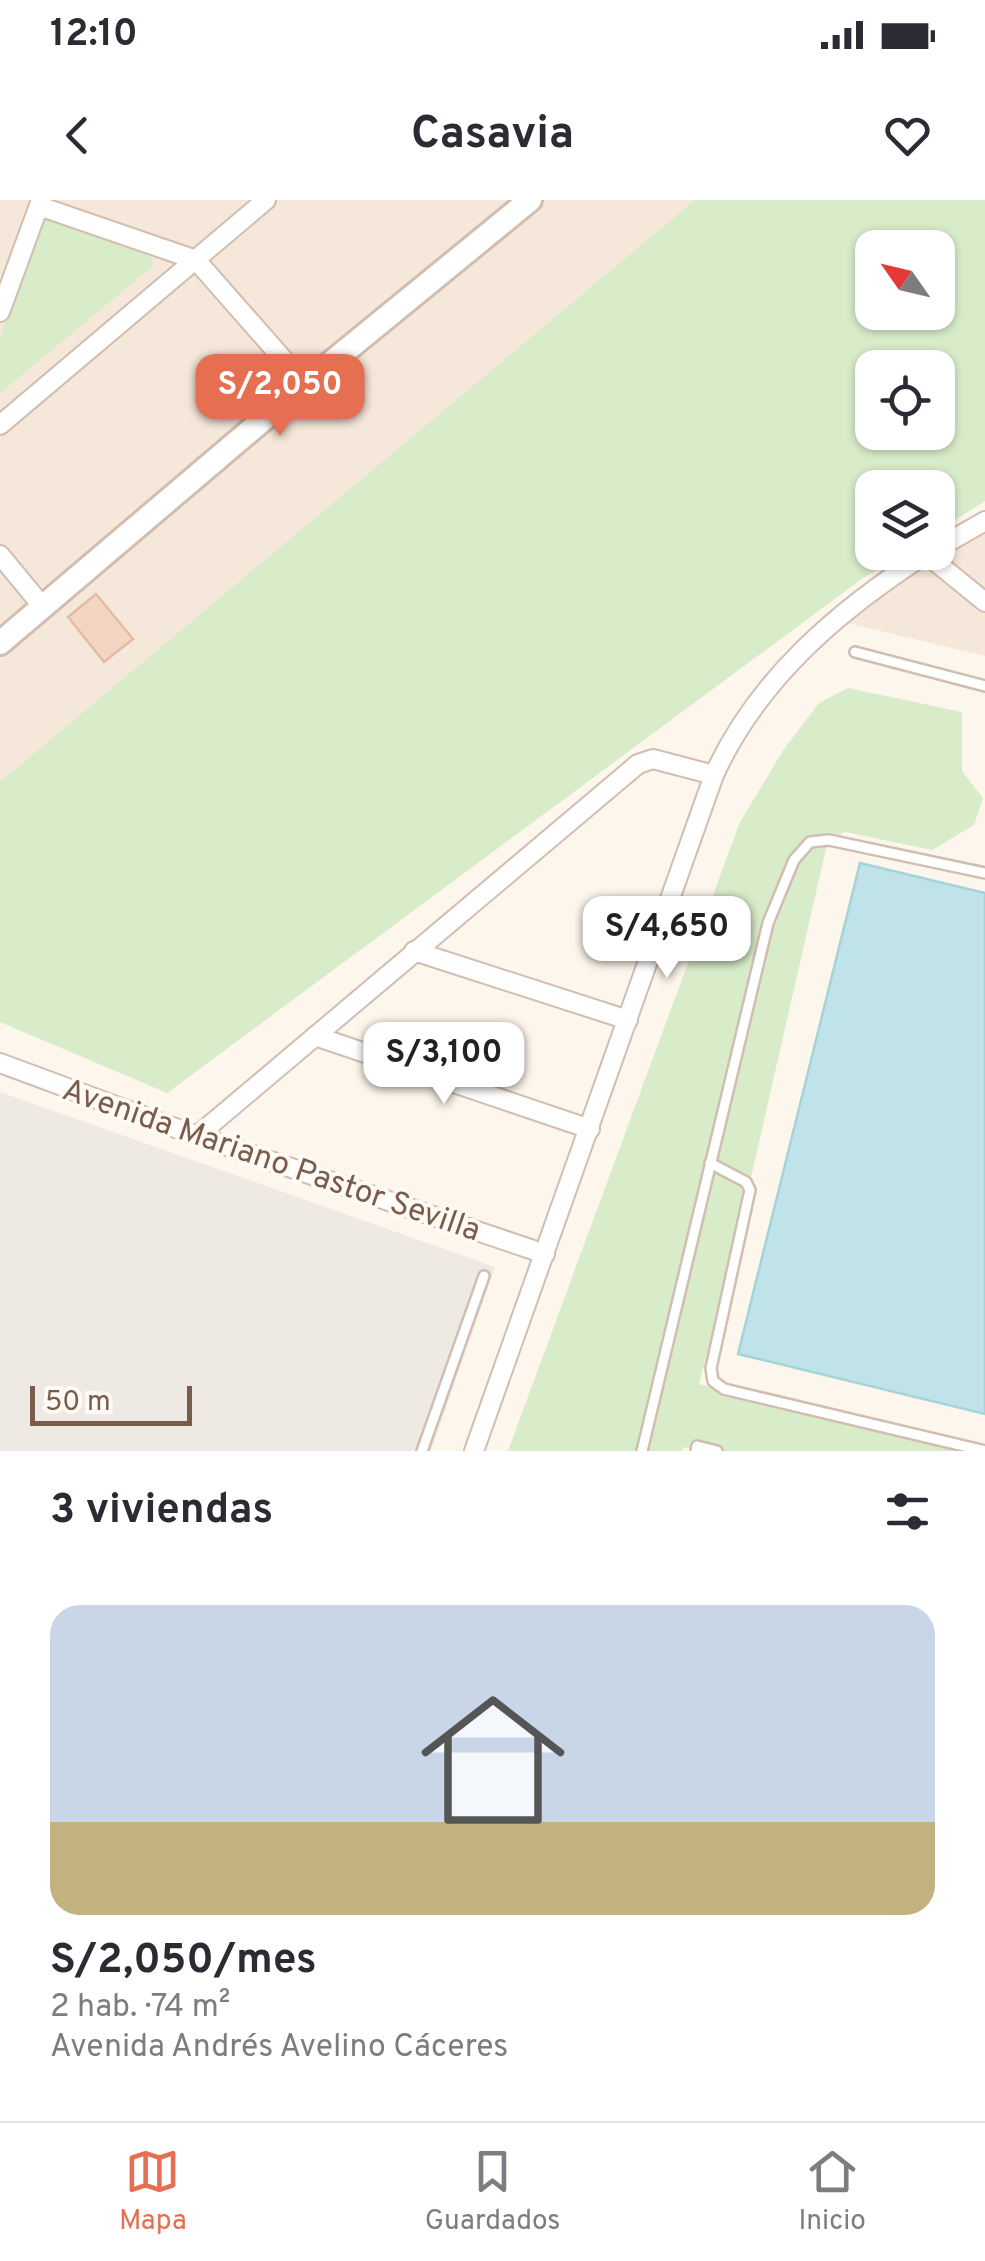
<!DOCTYPE html>
<html lang="es">
<head>
<meta charset="utf-8">
<style>
  body { margin:0; font-family:Overpass,sans-serif; background:#f2f2f3; color:#2b2b33; height:100vh; display:flex; flex-direction:column; font-size:38px; white-space:nowrap }
  * { box-sizing:border-box; margin:0 }
  p { font-size:32px; color:#7c7c81 }
  .icon { flex:none; width:55px; height:55px; fill:none; stroke:currentColor; stroke-width:2; stroke-linecap:round; stroke-linejoin:round }
  .map { position:relative; height:1251px; overflow:hidden }
  .details { display:flex; flex-direction:column; background:#fff; flex:1 }
  .details>* { flex:none }
  .needle { width:65px; rotate:304deg }
  .buttons { position:absolute; left:855px; top:30px; display:grid; gap:20px }
  .buttons a { display:grid; place-items:center; width:100px; height:100px; border-radius:20px; background:#fff; box-shadow:0 2px 8px #0004; font-size:50px }
  .scale { position:absolute; left:30px; bottom:25px; width:162px; box-sizing:border-box; padding-left:10px; border:5px solid #7a5c4d; border-top:0; font-size:28px; line-height:35px; white-space:nowrap; color:#7a5c4d; -webkit-text-stroke:8px #fffaf3; paint-order:stroke }
  .price { position:absolute; translate:-50% -85px; padding:0 22px; border-radius:20px; background:#fff; color:#222; font-size:32px; line-height:65px; filter:drop-shadow(0 2px 5px #0008) }
  .price::after { content:''; position:absolute; left:50%; top:60px; width:30px; height:22px; margin-left:-15px; background:inherit; clip-path:polygon(0 0,100% 0,50% 100%) }
  .price.current { background:#e76f51; color:#fff }
  ul { padding:0; list-style:none }
  li { display:grid; align-content:center; gap:20px; height:530px; padding:0 50px }
  li+li { border-top:2px solid #e1e1e2 }
  li span { display:grid; place-items:center; height:310px; border-radius:30px; color:#555 }
  li>.icon { margin-inline-start:auto }
  span .icon { width:180px; height:180px; fill:#fffc; stroke-width:1 }
  li b { font-size:42px }
  h2 { display:flex; justify-content:space-between; align-items:center; height:120px; padding:0 50px; font-size:42px }
  .status { display:flex; justify-content:space-between; align-items:center; height:70px; padding:0 50px; background:#fff; direction:ltr }
  .status svg { height:28px; fill:currentColor }
  header { display:flex; justify-content:space-between; align-items:center; height:130px; padding:0 50px; background:#fff; font-size:45px; font-weight:700 }
  .tabs { display:flex; justify-content:space-around; align-items:center; height:140px; border-top:2px solid #e1e1e2; background:#fff; font-size:28px; color:#7c7c81 }
  .tabs a { display:grid; justify-items:center; gap:5px }
  .tabs .current { color:#e76f51 }
  .map>svg:first-child { display:block }
</style>
</head>
<body>
<div class="status"><b>12:10</b><svg viewBox="0 0 49 12"><path d="M0 12V9h3v3zM5 12V6h3v6zM10 12V3h3v9zM15 12V0h3v12zM26 1h20v11H26zM47 4h2v5h-2z"/></svg></div>
<header><svg class="icon" aria-label="back" viewBox="0 0 24 24"><path d="M15 5l-7 7 7 7"/></svg>Casavia<svg class="icon" aria-label="heart" viewBox="0 0 24 24"><path d="M12 20l-8-8c-3-5 5-10 8-4 3-6 11-1 8 4z"/></svg></header>
<div class="map">
<svg width="985" height="1251" viewBox="0 0 985 1251">
  <rect width="100%" height="100%" fill="#fdf6ec"/>
  <g fill="#f5e8da">
    <polygon points="0,0 720,0 0,599"/>
    <polygon points="985,311 985,456 827,418 938,352 938,339"/>
  </g>
  <polygon fill="#efe9e4" points="0,892 495,1067 431,1251 0,1251"/>
  <g fill="#d8ecc9" fill-rule="evenodd">
    <path d="M695,0H985V301L938,331V288H872V352L904,353L863,378L167,893L0,822V582ZM872,48H938V112H872ZM872,168H938V232H872Z"/>
    <polygon points="53,17 149,54 154,65 0,193 0,138 43,22"/>
    <polygon points="848,488 962,512 962,571 983,598 974,625 932,650 845,632 828,640 744,1008 699,1184 973,1251 700,1251 684,1247 682,1251 508,1251 740,622 784,549 819,503"/>
  </g>
  <polygon fill="#bfe3e8" stroke="#a5d3da" stroke-width="2.5" points="860,663 985,693 985,1214 738,1154"/>
  <polygon fill="#f3d5c3" stroke="#e6bba3" stroke-width="2.5" points="96,394 133,439 104,462 68,417"/>
  <g fill="none" stroke-linecap="round" stroke-linejoin="round">
    <defs>
      <g id="service">
        <polyline points="855,452 985,486"/>
        <polyline points="710,963 746,982 750,990 711,1168 713,1181 724,1189 985,1251"/>
        <polyline points="422,1251 484,1076"/>
        <polyline points="642,1251 768,723 794,660 810,642 829,640 985,673"/>
        <polyline points="696,1251 697,1246 717,1251"/>
      </g>
      <g id="minor">
        <polyline points="39,6 196,60 305,184"/>
        <polyline points="0,112 41,0"/>
        <polyline points="0,225 266,0"/>
        <polyline points="938,348 985,321"/>
        <polyline points="926,354 985,402"/>
        <polyline points="0,355 43,407"/>
        <polyline points="414,751 628,820"/>
        <polyline points="315,836 590,929"/>
        <polyline points="0,863 197,936 545,1054"/>
        <polyline points="197,936 638,564 653,559 714,575"/>
        <path d="M474,1251L714,575C758,478 840,409 929,352"/>
      </g>
      <polyline id="tertiary" points="0,443 305,184 530,0"/>
    </defs>
    <use href="#service" stroke="#d1beb0" stroke-width="14"/>
    <use href="#minor" stroke="#d1beb0" stroke-width="22"/>
    <use href="#tertiary" stroke="#d1beb0" stroke-width="28"/>
    <use href="#service" stroke="#fff" stroke-width="9"/>
    <use href="#minor" stroke="#fff" stroke-width="18"/>
    <use href="#tertiary" stroke="#fff" stroke-width="22"/>
  </g>
  <g text-anchor="middle" stroke-width="8" stroke-linejoin="round" paint-order="stroke">
    <g font-size="32" fill="#7a5c4d" stroke="#fffaf3">
      <text transform="translate(272 959) rotate(19)" y="11">Avenida Mariano Pastor Sevilla</text>
    </g>
  </g>
</svg>
<div class="buttons">
<a><svg class="needle" viewBox="-14 -14 28 28"><path d="M0-13l5 13h-10z" fill="#e53935"/><path d="M0 13l5-13h-10z" fill="#7c7c81"/></svg></a>
<a><svg class="icon" aria-label="locate" viewBox="0 0 24 24"><circle cx="12" cy="12" r="6"/><path d="M12 2v4M12 18v4M2 12h4M18 12h4"/></svg></a>
<a><svg class="icon" aria-label="layers" viewBox="0 0 24 24"><path d="M12 4l9 5-9 5-9-5zM3 14l9 5 9-5"/></svg></a>
</div>
<div class="scale">50 m</div>
<b class="price current" style="left:280px;top:239px">S/2,050</b>
<b class="price" style="left:667px;top:781px">S/4,650</b>
<b class="price" style="left:444px;top:907px">S/3,100</b>
</div>
<section class="details">
<h2>3 viviendas<svg class="icon" aria-label="filters" viewBox="0 0 24 24"><path d="M4 7h16M4 17h16"/><circle cx="9" cy="7" r="2"/><circle cx="15" cy="17" r="2"/></svg></h2>
<ul>
<li><span style="background:linear-gradient(#c9d6e8 70%,#c2b280 0)"><svg class="icon" aria-label="home" viewBox="0 0 24 24"><path d="M3 11l9-7 9 7M6 9v11h12V9"/></svg></span><div><b>S/2,050/mes</b><p>2 hab. · 74 m²</p><p>Avenida Andrés Avelino Cáceres</p></div></li>
</ul>
</section>
<nav class="tabs">
<a class="current"><svg class="icon" aria-label="map" viewBox="0 0 24 24"><path d="M3 6l6-2 6 2 6-2v14l-6 2-6-2-6 2zM9 4v14M15 6v14"/></svg>Mapa</a>
<a><svg class="icon" aria-label="saved" viewBox="0 0 24 24"><path d="M7 4h10v16l-5-4-5 4z"/></svg>Guardados</a>
<a><svg class="icon" aria-label="home" viewBox="0 0 24 24"><path d="M3 11l9-7 9 7M6 9v11h12V9"/></svg>Inicio</a>
</nav>
</body>
</html>
